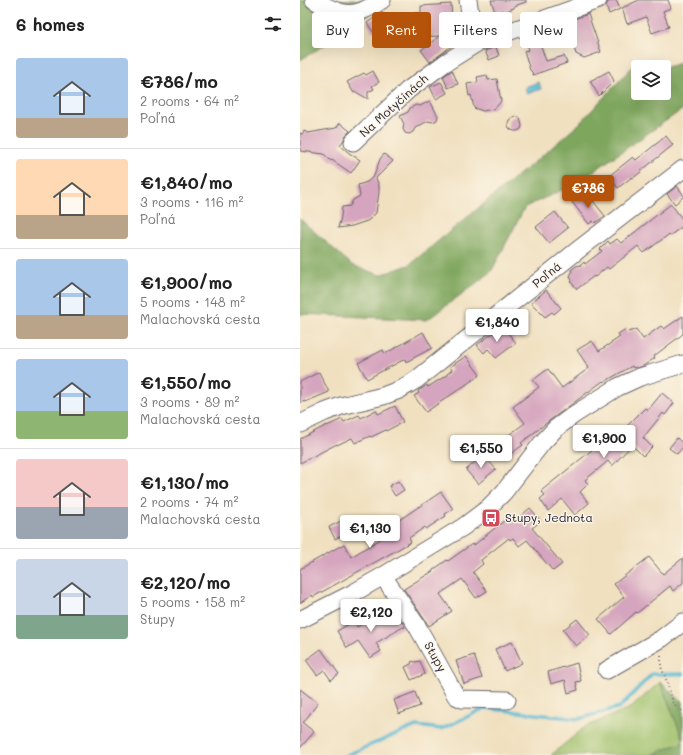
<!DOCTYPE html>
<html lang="en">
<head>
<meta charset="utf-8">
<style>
  body { margin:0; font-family:Mali,sans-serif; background:#f2f2f2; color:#222; height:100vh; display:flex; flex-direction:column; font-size:15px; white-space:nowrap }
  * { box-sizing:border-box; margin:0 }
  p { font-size:13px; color:#767676 }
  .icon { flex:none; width:22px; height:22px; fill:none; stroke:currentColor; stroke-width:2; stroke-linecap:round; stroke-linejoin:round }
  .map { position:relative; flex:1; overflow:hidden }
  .panel { display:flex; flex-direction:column; background:#fff; width:300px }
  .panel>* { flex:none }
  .top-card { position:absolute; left:12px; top:12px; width:311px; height:36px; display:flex; gap:8px }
  .buttons { position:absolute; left:331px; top:60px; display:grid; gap:8px }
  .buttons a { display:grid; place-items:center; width:40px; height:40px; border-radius:4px; background:#fff; box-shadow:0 4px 16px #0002; font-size:20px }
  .price { position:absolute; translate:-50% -34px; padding:0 9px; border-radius:4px; background:#fff; color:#222; font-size:13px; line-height:26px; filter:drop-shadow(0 1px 2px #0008) }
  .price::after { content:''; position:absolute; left:50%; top:24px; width:12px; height:9px; margin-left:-6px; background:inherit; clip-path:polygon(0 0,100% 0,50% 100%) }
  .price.active { background:#b45309; color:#fff }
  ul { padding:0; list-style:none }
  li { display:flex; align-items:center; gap:12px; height:100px; padding:0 16px }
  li+li { border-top:1px solid #e0e0e0 }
  li span { display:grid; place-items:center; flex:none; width:112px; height:80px; border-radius:4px; color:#555 }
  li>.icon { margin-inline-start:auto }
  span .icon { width:48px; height:48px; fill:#fffc; stroke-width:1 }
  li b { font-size:17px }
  h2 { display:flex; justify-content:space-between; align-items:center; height:48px; padding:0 16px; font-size:17px }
  .tag { padding:0 14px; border-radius:4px; background:#fff; box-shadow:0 4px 16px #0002; font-size:14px; line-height:36px }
  .tag.active { background:#b45309; color:#fff }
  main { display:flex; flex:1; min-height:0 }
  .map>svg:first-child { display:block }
</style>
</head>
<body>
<main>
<section class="panel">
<h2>6 homes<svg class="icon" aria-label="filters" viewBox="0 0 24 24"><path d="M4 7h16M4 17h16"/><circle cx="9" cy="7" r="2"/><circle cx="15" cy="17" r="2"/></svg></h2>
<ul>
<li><span style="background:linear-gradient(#a9c7e8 75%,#b9a48a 0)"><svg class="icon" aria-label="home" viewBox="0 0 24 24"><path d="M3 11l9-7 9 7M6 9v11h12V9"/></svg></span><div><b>€786/mo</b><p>2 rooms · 64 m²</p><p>Poľná</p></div></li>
<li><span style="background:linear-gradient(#ffd9b3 70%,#b9a48a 0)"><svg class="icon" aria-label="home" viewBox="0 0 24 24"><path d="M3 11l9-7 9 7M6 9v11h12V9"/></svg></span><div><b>€1,840/mo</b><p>3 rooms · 116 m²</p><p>Poľná</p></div></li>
<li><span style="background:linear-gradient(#a9c7e8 70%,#b9a48a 0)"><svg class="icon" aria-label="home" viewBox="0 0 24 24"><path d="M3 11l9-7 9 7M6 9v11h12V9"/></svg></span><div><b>€1,900/mo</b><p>5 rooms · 148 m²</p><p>Malachovská cesta</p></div></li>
<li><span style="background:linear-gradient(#a9c7e8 65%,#8fb573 0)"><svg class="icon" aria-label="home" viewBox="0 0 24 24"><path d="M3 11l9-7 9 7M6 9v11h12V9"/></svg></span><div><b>€1,550/mo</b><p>3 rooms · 89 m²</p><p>Malachovská cesta</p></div></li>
<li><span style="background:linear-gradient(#f6c9c9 60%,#9aa5b1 0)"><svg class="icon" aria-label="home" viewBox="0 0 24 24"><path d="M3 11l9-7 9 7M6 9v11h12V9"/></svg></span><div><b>€1,130/mo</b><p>2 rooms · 74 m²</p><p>Malachovská cesta</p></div></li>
<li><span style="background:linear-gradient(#c9d6e8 70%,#7fa58c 0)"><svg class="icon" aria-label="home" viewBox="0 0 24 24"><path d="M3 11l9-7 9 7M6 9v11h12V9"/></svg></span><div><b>€2,120/mo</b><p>5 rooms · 158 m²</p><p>Stupy</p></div></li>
</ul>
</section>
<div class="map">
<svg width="383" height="755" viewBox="0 0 383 755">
  <rect width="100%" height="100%" fill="#fcf5e5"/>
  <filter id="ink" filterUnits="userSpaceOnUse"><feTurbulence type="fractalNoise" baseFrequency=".025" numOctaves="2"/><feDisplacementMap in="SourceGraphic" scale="8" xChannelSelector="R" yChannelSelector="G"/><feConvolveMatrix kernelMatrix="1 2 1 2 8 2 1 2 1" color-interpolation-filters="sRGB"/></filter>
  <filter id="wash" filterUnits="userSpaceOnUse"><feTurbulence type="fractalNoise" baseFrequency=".012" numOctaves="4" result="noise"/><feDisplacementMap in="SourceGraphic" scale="16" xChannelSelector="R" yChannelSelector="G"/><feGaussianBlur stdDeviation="0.9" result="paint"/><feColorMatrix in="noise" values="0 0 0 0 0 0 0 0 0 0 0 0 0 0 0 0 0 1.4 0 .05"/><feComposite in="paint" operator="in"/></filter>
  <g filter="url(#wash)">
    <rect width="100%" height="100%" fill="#f0e0c0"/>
    <polygon fill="#9ec069" stroke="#607152" points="360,682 383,739 383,742 352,755 251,755 285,727 332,707"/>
    <g fill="#7ea65d" stroke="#50644c">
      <polygon points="0,0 90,0 78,7 41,35 0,60"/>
      <polygon points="383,62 383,109 275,184 225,207 191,272 127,320 0,314 0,219 52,265 80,275 109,265 243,155 279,124 332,67 338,69 338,93 364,93 364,68"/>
      <polygon points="360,682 383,702 383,739"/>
      <polygon points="383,742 383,755 352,755"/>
    </g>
    <polygon fill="#54b6d2" stroke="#3b6c86" points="239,82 241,89 227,94 225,87"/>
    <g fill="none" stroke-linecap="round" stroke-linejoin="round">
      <polyline stroke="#54b6d2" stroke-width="3.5" points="47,755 116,726 142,729 185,708 279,719 320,707 352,674 383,674"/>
    </g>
    <g id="blocks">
      <g fill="#d5a4be">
        <polygon points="191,0 226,0 226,2 214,6 214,8 203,12 203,10 195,12"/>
        <polygon points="314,0 316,0 320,9 309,14 306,6 308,2"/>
        <polygon points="339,0 368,0 371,8 363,11 369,27 352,33 346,17 327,24 322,8"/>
        <polygon points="151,4 153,37 157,42 130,62 121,50 140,36 116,37 114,13 121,13 121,6"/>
        <polygon points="82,12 88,21 73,32 67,23"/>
        <polygon points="288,14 301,52 284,58 276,54 267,28 240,38 238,32"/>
        <polygon points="238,37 246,61 264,56 267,63 233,75 232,72 230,70 224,51 229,50 226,41"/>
        <polygon points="196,47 199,56 189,60 185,51"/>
        <polygon points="152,70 158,84 148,88 143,77"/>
        <polygon points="73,71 79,82 72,86 74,89 68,92 68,99 56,92 54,93 47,82 64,73 66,75"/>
        <polygon points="309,71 314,81 299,96 290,81"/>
        <polygon points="187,75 188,80 197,79 201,101 198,105 193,109 183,111 174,108 171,95 169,96 167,84 178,82 177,77"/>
        <polygon points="141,82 147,93 136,99 130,87"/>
        <polygon points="130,101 138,116 137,120 133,122 128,121 115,128 113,132 109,134 105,133 103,129 104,124 100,116 108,112 110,108 116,105 120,106"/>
        <polygon points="216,116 220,118 222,126 221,129 217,131 214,131 210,129 208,126 208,123 209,120 213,117"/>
        <polygon points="40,123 50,131 46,135 43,141 40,145 49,153 60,160 51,173 32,160 31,161 24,154 0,151 0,133 3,134 4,131 8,133 36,128"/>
        <polygon points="366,136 373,145 341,171 341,172 333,178 332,177 318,188 309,176 333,157 336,160"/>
        <polygon points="84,154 93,161 76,178 79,186 79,192 76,213 70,219 67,221 52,226 38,228 41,217 42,207 50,206 53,200 60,196 58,185 67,182 74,176 80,159"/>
        <polygon points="377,186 383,194 383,197 375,204 367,194"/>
        <polygon points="286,192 305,216 295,223 293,221 289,224 272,202"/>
        <polygon points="371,204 383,220 383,226 369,236 368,235 344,253 338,246 309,269 307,267 295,277 294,276 277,289 271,282 272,281 270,276 272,272 271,270 276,266 281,265 284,262 285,264 302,251 300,249 308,241 310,244 317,239 321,243"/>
        <polygon points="255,212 268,228 249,243 236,227"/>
        <polygon points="246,290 261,308 254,314 252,312 245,317 231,303"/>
        <polygon points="383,316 383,334 354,356 355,358 343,366 337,368 336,367 333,368 332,366 304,382 303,381 249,421 221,443 223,445 209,455 199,442 225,423 213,407 239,387 233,380 248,369 262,388 289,368 277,350 292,341 299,351 320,337 318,334 326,329 329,332 336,329 343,339 361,326 364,329"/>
        <polygon points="203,327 216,343 196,358 188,349 184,353 177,345 194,332 195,333"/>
        <polygon points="123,332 132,348 106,362 105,359 67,379 58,363 83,350 85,354"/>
        <polygon points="166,356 180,375 126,412 114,396 119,393 118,391 127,385 128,387 147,375 147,374 152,370 150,367"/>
        <polygon points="19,372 29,392 5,402 5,401 0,403 0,382"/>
        <polygon points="362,393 374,403 365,415 363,413 343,438 352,447 343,456 332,445 312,466 308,461 285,480 288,484 280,492 289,503 275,515 262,499 248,511 240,499 245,495 241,491 297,446 301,452 345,408 348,410"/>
        <polygon points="95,406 103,422 86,431 86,430 71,437 70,436 55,443 52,438 37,445 37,444 0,463 0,439 27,425 27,426 42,419 44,422 59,415 61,418 76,410 78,414"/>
        <polygon points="377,438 383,444 383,447 377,454 369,448"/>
        <polygon points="183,455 196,469 178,484 166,470"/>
        <polygon points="98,481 104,490 95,496 89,486"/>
        <polygon points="141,492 153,509 145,514 146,516 126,529 125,527 109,538 111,542 13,597 12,595 0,603 0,569 44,544 51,557 87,535 81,525 96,516 99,520"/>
        <polygon points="230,508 241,521 232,528 262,564 253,571 227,540 219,546 213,538 210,540 209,538 181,560 183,564 173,572 187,591 176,598 162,579 140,594 152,611 129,626 104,589 133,571 133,570 147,560 148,561 172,544 173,546 195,528 212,515 216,520"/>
        <polygon points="45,519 51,531 35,539 29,527"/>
        <polygon points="349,557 363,574 383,558 383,583 373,591 370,586 337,613 336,612 311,634 298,619 324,597 314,584"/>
        <polygon points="83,612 88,620 97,614 105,627 104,628 103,627 76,643 81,651 70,658 58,641 47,648 37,631 54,621 57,627"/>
        <polygon points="277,619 290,635 276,646 263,630"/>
        <polygon points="212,642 222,663 205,671 195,649"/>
        <polygon points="21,649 39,674 31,680 24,670 17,675 6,660"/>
        <polygon points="174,655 182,678 164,684 156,661"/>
        <polygon points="112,661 115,662 120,661 125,674 111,680 105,667 111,664"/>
        <polygon points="277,663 281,681 276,682 278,690 268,693 265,680 251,684 248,672"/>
        <polygon points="0,689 18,703 3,723 14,732 0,748"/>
        <polygon points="115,692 120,706 99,714 94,700"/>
      </g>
    </g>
  </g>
  <g filter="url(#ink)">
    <use href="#blocks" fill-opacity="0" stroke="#6a646a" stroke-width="1"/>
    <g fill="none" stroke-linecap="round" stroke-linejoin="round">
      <defs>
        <g id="minor">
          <path d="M14,0C43,17 54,19 82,0"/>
          <polyline points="168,0 172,26 177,43"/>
          <polyline points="53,142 108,90 145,63 177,43 298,0"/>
          <polyline points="0,424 25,412 41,406 83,396 99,390 116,380 278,250 383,169"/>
          <polyline points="83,576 117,626 156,696 162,699 207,700"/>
          <polyline points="0,620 55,592 83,576 163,527 187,509 204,492 242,443 255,429 275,414 318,387 340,377 383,364"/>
          <polyline points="307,670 361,639 383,622"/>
        </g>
      </defs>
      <use href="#minor" stroke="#6a646a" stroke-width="19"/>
      <polyline stroke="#6a646a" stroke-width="2" stroke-dasharray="1 3" stroke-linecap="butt" points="361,656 361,667 366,679 373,703 383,712"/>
      <use href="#minor" stroke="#fff" stroke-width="17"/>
    </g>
  </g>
  <defs>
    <symbol id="bus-square" viewBox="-11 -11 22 22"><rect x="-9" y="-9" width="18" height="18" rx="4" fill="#d1495b" stroke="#fcf5e5"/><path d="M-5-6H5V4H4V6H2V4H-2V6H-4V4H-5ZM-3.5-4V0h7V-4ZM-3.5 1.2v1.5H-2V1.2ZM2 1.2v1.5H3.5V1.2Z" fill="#fff"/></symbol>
  </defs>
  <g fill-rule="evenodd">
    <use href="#bus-square" x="180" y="507" width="22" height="22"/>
  </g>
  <g text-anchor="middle" stroke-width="3" stroke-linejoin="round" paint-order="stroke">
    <g font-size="12" fill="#22223b" stroke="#fcf5e5">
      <text transform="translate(94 106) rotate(-42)" y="4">Na Motyčinách</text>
      <text transform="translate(247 275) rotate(-39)" y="4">Poľná</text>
      <text transform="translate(135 657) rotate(61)" y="4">Stupy</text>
    </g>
    <g font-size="12" fill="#22223b" stroke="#fcf5e5" text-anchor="start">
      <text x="205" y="522">Stupy, Jednota</text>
    </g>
  </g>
</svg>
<div class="buttons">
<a><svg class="icon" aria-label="layers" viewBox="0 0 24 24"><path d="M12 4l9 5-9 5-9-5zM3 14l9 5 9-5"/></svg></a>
</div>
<b class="price active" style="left:288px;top:209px">€786</b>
<b class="price" style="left:197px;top:343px">€1,840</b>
<b class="price" style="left:304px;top:459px">€1,900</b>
<b class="price" style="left:181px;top:469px">€1,550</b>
<b class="price" style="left:70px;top:549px">€1,130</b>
<b class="price" style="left:71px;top:633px">€2,120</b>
<div class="top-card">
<a class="tag">Buy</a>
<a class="tag active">Rent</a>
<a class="tag">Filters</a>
<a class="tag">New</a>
</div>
</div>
</main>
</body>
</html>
